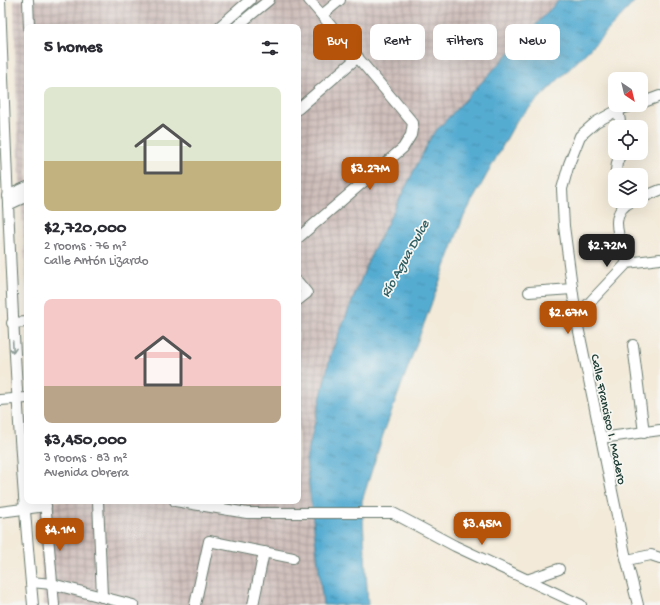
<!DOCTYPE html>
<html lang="en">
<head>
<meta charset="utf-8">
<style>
  body { margin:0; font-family:"Gochi Hand",sans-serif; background:#f2f2f3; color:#2b2b33; height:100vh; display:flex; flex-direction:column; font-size:15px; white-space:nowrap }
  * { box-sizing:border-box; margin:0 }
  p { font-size:13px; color:#7c7c81 }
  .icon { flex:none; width:22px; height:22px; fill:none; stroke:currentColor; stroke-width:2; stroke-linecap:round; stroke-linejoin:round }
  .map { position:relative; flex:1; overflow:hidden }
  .sheet { position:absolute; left:24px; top:24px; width:277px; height:480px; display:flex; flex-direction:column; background:#fff; border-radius:8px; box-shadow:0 4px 16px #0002 }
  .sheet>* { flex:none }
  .top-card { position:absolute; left:313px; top:24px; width:287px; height:36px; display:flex; gap:8px }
  .needle { width:26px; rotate:145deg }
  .fabs { position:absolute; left:608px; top:72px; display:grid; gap:8px }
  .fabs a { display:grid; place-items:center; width:40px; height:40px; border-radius:8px; background:#fff; box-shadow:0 4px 16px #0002; font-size:20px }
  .price { position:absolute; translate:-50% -34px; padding:0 9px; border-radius:8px; background:#b45309; color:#fff; font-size:13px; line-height:26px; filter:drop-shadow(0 1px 2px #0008) }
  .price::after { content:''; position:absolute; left:50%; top:24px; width:12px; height:9px; margin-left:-6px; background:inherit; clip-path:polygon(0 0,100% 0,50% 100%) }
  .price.selected { background:#222; color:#fff }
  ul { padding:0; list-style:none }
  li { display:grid; align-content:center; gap:8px; height:212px; padding:0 20px }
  li span { display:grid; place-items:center; height:124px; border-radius:8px; color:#555 }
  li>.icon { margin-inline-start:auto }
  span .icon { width:72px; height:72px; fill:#fffc; stroke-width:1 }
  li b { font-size:17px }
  h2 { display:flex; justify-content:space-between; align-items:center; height:48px; padding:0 20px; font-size:17px }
  .tag { padding:0 14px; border-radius:8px; background:#fff; box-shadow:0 4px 16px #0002; font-size:14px; line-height:36px }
  .tag.selected { background:#b45309; color:#fff }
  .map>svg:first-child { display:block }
</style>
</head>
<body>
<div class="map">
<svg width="660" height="605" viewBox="0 0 660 605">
  <defs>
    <pattern id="industrial-grid" width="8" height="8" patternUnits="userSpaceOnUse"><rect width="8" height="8" fill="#d0c0bc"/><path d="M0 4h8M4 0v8" fill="none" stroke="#a89d9a"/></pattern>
    <pattern id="water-ripples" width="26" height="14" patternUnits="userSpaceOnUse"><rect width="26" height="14" fill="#54acd1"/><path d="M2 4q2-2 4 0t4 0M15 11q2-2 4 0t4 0" fill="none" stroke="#458daa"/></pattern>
  </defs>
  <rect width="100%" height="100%" fill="#f6f6f2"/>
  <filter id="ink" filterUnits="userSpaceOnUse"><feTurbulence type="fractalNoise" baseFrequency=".025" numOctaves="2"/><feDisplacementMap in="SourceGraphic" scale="8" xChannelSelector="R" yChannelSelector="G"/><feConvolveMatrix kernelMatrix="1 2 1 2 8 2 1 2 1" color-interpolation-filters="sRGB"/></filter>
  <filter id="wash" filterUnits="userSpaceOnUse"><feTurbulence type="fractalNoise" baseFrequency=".012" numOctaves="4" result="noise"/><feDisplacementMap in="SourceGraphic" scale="16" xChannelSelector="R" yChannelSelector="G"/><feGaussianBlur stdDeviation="0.9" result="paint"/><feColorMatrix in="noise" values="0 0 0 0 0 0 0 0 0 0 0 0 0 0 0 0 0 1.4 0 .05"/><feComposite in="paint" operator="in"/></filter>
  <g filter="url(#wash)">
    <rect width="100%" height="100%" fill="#f3ead9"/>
    <polygon fill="url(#industrial-grid)" points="14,0 559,0 432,135 370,257 331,353 306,460 323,605 44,605 38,501 298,501 298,27 27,27 27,298 17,122"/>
    <polygon fill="url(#water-ripples)" stroke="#3a7482" points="559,0 636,0 597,42 517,120 463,218 383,435 362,501 368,605 323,605 306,460 331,353 370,257 432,135"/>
  </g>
  <g filter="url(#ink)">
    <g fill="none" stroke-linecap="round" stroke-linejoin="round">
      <defs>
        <g id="minor">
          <path d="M0,0C8,202 14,404 33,605"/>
          <polyline points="28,0 29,27"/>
          <polyline points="322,15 340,0"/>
          <polyline points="219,27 250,0"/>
          <polyline points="236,27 269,0"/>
          <polyline points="641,103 660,96"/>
          <polyline points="634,105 618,110 596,122 580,136 569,164 562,189 564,226 576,317 625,554 638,605"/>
          <polyline points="298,109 358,57"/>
          <polyline points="618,110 621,127"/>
          <polyline points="615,178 617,163 621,153"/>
          <polyline points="7,196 27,187"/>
          <polyline points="641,198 660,190"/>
          <polyline points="8,205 27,196"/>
          <polyline points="298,238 403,148 411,135 413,123 309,0"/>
          <path d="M627,263C621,241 605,212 633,201"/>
          <polyline points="298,282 307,293 298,300"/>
          <polyline points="529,292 572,289"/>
          <polyline points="576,317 627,263 660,259"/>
          <polyline points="12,323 27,322"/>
          <polyline points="633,345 644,433"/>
          <polyline points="0,400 27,398"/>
          <polyline points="601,438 660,430"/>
          <polyline points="45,501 54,605"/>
          <polyline points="98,501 102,597"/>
          <polyline points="175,501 247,513 393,513 455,546 581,605"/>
          <polyline points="0,512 46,506"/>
          <polyline points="627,560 651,555 660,558"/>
          <polyline points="527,580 559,569"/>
          <polyline points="31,582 52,584 133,605"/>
          <polyline points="195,605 209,541 293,558"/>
          <polyline points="253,605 264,552"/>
        </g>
      </defs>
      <use href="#minor" stroke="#697a6e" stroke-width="12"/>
      <use href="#minor" stroke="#fff" stroke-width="10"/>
    </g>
    <defs><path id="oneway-shaft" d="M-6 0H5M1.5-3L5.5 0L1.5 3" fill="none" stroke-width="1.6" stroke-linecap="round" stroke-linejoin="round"/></defs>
    <use stroke="#8f9e9a" href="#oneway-shaft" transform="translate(13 347) rotate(87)"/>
  </g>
  <g text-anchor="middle" stroke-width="3.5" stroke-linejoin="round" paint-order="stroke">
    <g font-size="13" fill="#1f3d34" stroke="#f6f6f2">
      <text transform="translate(610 419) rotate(78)" y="5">Calle Francisco I. Madero</text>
    </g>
    <g font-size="14" font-style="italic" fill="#2f5e63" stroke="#f6f6f2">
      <text transform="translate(404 258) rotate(-61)" y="5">Río Agua Dulce</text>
    </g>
  </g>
</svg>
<div class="fabs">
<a><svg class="needle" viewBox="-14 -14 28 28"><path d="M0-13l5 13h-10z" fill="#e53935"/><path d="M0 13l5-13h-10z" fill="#7c7c81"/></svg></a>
<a><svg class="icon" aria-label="locate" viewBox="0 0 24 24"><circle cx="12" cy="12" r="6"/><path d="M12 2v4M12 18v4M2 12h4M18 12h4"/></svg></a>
<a><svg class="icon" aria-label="layers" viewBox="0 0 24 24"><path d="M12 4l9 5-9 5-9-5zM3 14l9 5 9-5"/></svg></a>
</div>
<b class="price" style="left:370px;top:191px">$3.27M</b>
<b class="price selected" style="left:607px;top:268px">$2.72M</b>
<b class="price" style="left:568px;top:335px">$2.67M</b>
<b class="price" style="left:482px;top:546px">$3.45M</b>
<b class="price" style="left:60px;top:552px">$4.1M</b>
<div class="top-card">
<a class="tag selected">Buy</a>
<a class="tag">Rent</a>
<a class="tag">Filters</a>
<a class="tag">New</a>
</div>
<section class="sheet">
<h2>5 homes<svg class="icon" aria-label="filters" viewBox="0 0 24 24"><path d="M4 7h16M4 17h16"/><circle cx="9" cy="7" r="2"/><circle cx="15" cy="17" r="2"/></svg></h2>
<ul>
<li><span style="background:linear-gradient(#dfe7d0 60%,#c2b280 0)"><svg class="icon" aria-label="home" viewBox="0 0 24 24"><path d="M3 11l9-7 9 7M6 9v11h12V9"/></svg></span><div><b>$2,720,000</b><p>2 rooms · 76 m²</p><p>Calle Antón Lizardo</p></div></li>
<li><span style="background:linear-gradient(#f6c9c9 70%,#b9a48a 0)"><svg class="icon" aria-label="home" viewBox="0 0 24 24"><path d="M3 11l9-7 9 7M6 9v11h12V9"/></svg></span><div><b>$3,450,000</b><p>3 rooms · 83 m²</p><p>Avenida Obrera</p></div></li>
</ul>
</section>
</div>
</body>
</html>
